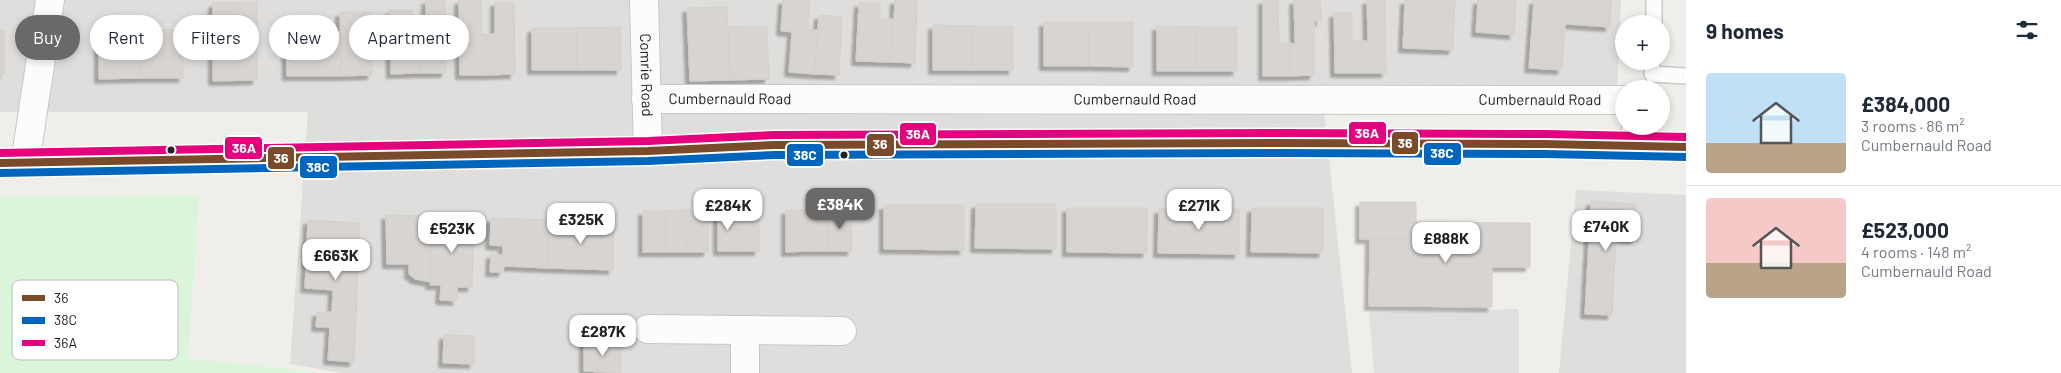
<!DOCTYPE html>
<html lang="en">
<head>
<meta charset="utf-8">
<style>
  body { margin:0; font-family:Barlow,sans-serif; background:#f2f2f3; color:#1f2937; height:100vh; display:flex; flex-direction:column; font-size:19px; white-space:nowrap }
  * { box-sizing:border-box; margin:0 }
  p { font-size:16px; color:#747a83 }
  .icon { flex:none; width:28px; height:28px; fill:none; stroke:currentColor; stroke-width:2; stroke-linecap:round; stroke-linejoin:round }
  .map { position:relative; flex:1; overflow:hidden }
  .panel { display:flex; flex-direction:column; background:#fff; width:375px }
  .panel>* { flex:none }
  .banner { position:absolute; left:15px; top:15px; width:475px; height:45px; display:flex; gap:10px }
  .fabs { position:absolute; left:1615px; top:15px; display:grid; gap:10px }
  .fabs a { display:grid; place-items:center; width:55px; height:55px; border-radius:50%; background:#fff; box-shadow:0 2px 8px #0003; font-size:25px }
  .price { position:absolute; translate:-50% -42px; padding:0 11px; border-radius:10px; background:#fff; color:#222; font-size:16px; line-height:32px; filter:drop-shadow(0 1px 2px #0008) }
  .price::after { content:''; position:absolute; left:50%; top:30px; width:15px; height:11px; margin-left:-8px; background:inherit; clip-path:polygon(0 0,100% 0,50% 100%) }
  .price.selected { background:#6a6968; color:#fff }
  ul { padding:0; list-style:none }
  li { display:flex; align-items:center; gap:15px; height:125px; padding:0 20px }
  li+li { border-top:1px solid #e0e1e3 }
  li span { display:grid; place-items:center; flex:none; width:140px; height:100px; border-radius:5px; color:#555 }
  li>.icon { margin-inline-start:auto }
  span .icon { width:60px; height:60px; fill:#fffc; stroke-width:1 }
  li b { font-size:21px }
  h2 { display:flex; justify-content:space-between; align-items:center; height:60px; padding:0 20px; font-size:21px }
  .chip { padding:0 18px; border-radius:22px; background:#fff; box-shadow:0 2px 8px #0003; font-size:18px; line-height:45px }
  .chip.selected { background:#6a6968; color:#fff }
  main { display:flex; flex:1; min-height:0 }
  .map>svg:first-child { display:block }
</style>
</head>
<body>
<main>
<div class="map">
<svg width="1686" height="373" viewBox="0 0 1686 373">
  <defs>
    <filter id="shadow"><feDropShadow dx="-4.5" dy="4.5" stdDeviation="1" flood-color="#0004"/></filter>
  </defs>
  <rect width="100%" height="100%" fill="#f0eeeb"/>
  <g fill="#dfdedc">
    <polygon points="0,0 1621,0 1617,94 1321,85 1352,373 343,373 290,364 308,112 0,112"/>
    <polygon points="1576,190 1686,195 1686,373 1559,373"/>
  </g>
  <polygon fill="#daf5da" points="199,195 188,358 322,373 0,373 0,197"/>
  <polygon fill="#e0dfde" points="1519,309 1519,373 1374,373 1369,313"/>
  <g fill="#d7d4d2" stroke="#d3d0cc" filter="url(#shadow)">
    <polygon points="426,0 445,0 446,73 419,73 418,32 426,32"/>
    <polygon points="459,0 481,0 482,34 488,34 488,75 460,75"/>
    <polygon points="783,0 810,0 808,30 818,30 814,74 789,72 792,32 781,31"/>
    <polygon points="895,0 917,0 915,63 890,62 892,19 894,19"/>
    <polygon points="1263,0 1278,0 1279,43 1289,43 1289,76 1263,76"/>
    <polygon points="1294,0 1320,0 1321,21 1314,21 1314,75 1289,76 1289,43 1295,44"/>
    <polygon points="1367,0 1385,0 1386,73 1360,73 1360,41 1368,41"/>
    <polygon points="1405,0 1455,0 1453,50 1403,48"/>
    <polygon points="1478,0 1516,0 1514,35 1476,32"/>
    <polygon points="1534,0 1611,0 1610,27 1565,24 1562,70 1529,68"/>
    <polygon points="257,2 257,80 213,81 213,3"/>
    <polygon points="495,2 514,2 515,74 488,75 488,34 495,34"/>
    <polygon points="859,3 880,3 880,19 892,19 890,62 856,61"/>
    <polygon points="727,7 730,80 690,81 687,8"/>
    <polygon points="390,10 412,10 412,32 418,32 419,73 391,74"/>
    <polygon points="340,12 372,12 372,75 341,76"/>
    <polygon points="1334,13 1352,13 1352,41 1360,41 1360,73 1335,73"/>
    <polygon points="819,15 842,17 839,75 814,74"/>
    <polygon points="1044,22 1088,22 1089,66 1044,66"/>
    <polygon points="1088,22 1133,22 1133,67 1089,66"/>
    <polygon points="933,25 973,26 973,70 933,70"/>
    <polygon points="767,26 769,79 730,80 728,27"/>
    <rect x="973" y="26" width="40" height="44"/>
    <polygon points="1157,26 1197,27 1197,71 1157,71"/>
    <polygon points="621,27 621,70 577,70 576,28"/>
    <rect x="1197" y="27" width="40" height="44"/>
    <polygon points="532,28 576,28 577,70 532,70"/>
    <rect x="0" y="30" width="4" height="44"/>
    <polygon points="99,30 141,30 141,78 99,79"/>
    <rect x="141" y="30" width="42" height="48"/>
    <polygon points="286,32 340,32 341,76 287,76"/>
    <polygon points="1591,201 1636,204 1635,239 1616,238 1612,315 1585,314"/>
    <polygon points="1360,202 1416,202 1416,240 1360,239"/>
    <polygon points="976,204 1056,204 1056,249 975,248"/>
    <polygon points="884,205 964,205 964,250 884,249"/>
    <polygon points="1067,208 1147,208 1147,253 1067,252"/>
    <polygon points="1252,208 1323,208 1323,253 1251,252"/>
    <polygon points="1159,209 1239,209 1239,254 1158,253"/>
    <polygon points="685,210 708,211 708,252 686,252"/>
    <polygon points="685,210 686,252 665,252 665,211"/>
    <polygon points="718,210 738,210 739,251 718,251"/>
    <polygon points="738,210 759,210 759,251 739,251"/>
    <polygon points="786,210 808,210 808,251 786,252"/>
    <polygon points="808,210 828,210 829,251 808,251"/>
    <polygon points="828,210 851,210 852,251 829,251"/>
    <rect x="643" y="211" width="22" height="41"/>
    <polygon points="386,215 431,216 431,282 415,279 409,274 409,264 387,264"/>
    <polygon points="431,216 474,217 472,287 457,287 457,301 440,300 441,285 430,285 431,282"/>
    <polygon points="491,218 549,220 547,268 504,266 503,272 490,272 491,254 503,255 503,246 490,245"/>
    <polygon points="308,220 360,223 354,362 328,360 330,327 316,327 317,312 332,312 333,290 305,288"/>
    <polygon points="549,220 614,221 613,270 547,268"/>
    <polygon points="1416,222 1530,223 1530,267 1492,267 1492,307 1369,306 1370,239 1416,240"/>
    <polygon points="444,335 474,336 474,364 443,363"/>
    <polygon points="584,342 621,342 621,373 584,371"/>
  </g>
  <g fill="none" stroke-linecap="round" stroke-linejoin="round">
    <defs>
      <g id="lane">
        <polyline points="1654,24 1654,0"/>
        <polyline points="1652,61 1652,74 1686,76"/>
      </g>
      <g id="street">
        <path id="s1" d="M644,0L648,151"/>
        <path id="s2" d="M646,99L1624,100"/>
        <polyline points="1636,126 1636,146"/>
        <polyline points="25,163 50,0"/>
        <polyline points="648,329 842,331"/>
        <polyline points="745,373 745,330"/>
      </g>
      <polyline id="primary" points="0,163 648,151 774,145 1278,143 1545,144 1686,147"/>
    </defs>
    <use href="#lane" stroke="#c9c8c7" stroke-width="18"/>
    <use href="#street" stroke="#c9c8c7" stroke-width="30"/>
    <use href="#primary" stroke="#a79c86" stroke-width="30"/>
    <use href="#lane" stroke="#fdfcfc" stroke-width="15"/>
    <use href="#street" stroke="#fdfcfc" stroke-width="28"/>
    <use href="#primary" stroke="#f3ede7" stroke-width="28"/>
    <defs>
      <polyline id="bus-1" points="0,163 648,151 774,145 1278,143 1545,144 1686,147"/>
      <polyline id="bus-2" points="0,173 648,161 774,155 1278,153 1545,154 1686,157"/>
      <polyline id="bus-3" points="0,153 648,141 774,135 1278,133 1545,134 1686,137"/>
    </defs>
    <use href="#bus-1" stroke="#fff" stroke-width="11"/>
    <use href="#bus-2" stroke="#fff" stroke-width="11"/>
    <use href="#bus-3" stroke="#fff" stroke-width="11"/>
    <use href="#bus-1" stroke="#7a4b2a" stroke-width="8"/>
    <use href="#bus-2" stroke="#0065bd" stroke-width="8"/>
    <use href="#bus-3" stroke="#e5007d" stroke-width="8"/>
  </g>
  <g fill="#222" stroke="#fff" stroke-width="2">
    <circle cx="171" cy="150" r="4.5"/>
    <circle cx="844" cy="155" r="4.5"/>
  </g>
  <g text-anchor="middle" stroke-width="5" stroke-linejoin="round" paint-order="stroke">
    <g font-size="15" fill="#222" stroke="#fff">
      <text dy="5" stroke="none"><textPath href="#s1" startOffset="75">Comrie Road</textPath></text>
      <text dy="5" stroke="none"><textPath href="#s2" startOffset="84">Cumbernauld Road</textPath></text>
      <text dy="5" stroke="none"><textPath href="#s2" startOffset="489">Cumbernauld Road</textPath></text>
      <text dy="5" stroke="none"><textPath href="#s2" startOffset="894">Cumbernauld Road</textPath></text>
    </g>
  </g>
  <rect x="12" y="280" width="166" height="80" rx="8" fill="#fff" stroke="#bdbdbd" stroke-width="1"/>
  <rect x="22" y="295" width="23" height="6" fill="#7a4b2a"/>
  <rect x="22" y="317" width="23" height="7" fill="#0065bd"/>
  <rect x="22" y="340" width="23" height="6" fill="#e5007d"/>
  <g font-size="14" fill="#222">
    <text x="54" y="303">36</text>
    <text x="54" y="325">38C</text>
    <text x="54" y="348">36A</text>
  </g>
  <g stroke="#fff" stroke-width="2">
    <rect x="1348" y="121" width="39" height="24" rx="5" fill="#e5007d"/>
    <rect x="899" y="122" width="38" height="24" rx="5" fill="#e5007d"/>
    <rect x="1391" y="131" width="28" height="24" rx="5" fill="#7a4b2a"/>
    <rect x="866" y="133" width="29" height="24" rx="5" fill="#7a4b2a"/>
    <rect x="224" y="136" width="39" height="24" rx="5" fill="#e5007d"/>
    <rect x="1423" y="142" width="39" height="24" rx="5" fill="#0065bd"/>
    <rect x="786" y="143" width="38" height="24" rx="5" fill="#0065bd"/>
    <rect x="267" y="146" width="28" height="24" rx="5" fill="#7a4b2a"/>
    <rect x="299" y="155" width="39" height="24" rx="5" fill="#0065bd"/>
  </g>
  <g font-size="14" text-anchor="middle" font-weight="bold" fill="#fff">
    <text x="1367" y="138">36A</text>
    <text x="918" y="139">36A</text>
    <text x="1405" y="148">36</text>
    <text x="880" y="149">36</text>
    <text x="244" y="153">36A</text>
    <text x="1442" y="158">38C</text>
    <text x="805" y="160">38C</text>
    <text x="281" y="163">36</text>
    <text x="318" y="172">38C</text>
  </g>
</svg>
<div class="fabs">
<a>+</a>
<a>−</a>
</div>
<b class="price selected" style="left:840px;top:230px">£384K</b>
<b class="price" style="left:728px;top:231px">£284K</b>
<b class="price" style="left:1199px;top:231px">£271K</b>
<b class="price" style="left:581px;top:245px">£325K</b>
<b class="price" style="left:1606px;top:252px">£740K</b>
<b class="price" style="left:452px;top:254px">£523K</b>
<b class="price" style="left:1446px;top:264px">£888K</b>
<b class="price" style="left:336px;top:281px">£663K</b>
<b class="price" style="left:603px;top:357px">£287K</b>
<div class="banner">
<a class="chip selected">Buy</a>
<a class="chip">Rent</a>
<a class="chip">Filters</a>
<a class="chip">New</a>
<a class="chip">Apartment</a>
</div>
</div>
<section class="panel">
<h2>9 homes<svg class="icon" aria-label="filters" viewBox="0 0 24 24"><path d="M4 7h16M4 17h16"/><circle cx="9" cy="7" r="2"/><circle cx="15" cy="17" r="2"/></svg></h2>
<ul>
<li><span style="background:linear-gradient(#bfe0f5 70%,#b9a48a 0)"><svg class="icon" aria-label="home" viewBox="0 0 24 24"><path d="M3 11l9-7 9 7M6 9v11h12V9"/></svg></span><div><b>£384,000</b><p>3 rooms · 86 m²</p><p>Cumbernauld Road</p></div></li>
<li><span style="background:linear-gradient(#f6c9c9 65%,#b9a48a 0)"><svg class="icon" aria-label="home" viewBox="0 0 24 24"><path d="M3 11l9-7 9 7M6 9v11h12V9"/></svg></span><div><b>£523,000</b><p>4 rooms · 148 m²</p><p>Cumbernauld Road</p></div></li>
</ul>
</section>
</main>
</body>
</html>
